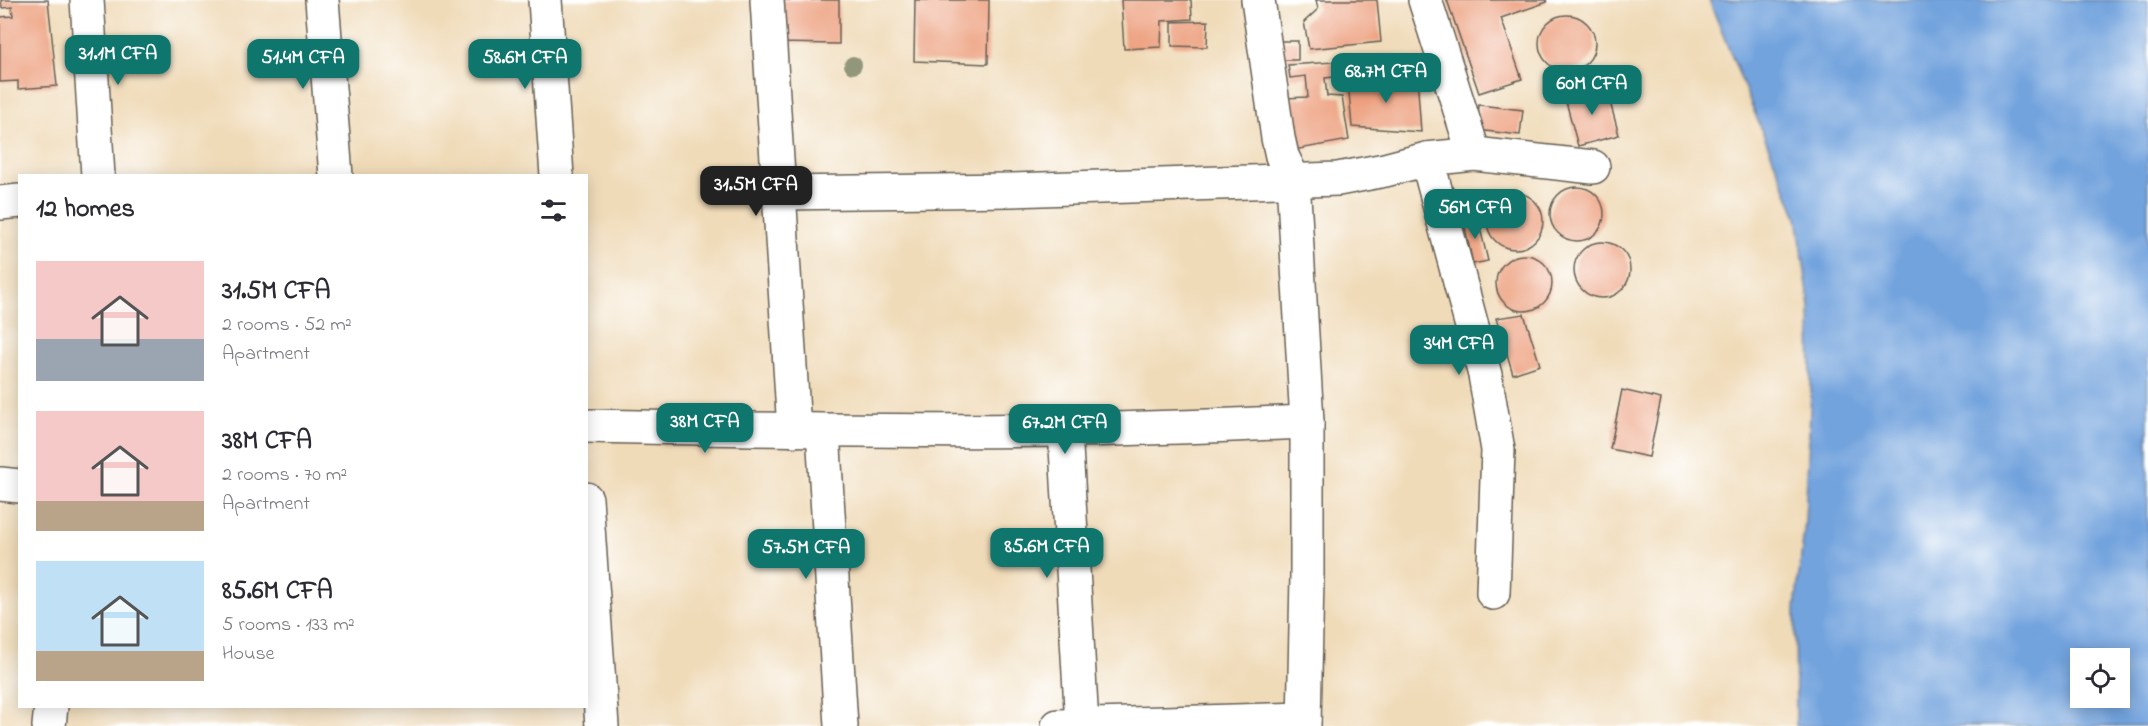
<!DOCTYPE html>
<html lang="en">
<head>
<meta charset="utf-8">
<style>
  body { margin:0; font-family:"Indie Flower",sans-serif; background:#f7f7f7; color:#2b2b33; height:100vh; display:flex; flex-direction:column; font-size:22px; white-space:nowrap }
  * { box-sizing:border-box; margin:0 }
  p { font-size:20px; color:#7c7c81 }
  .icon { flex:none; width:33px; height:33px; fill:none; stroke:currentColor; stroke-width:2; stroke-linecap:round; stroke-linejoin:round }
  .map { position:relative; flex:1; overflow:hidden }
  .sheet { position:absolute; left:18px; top:174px; width:570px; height:534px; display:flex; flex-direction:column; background:#fff; border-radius:0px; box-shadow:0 3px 15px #0003 }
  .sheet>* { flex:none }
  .buttons { position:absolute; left:2070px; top:648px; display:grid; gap:12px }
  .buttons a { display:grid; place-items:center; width:60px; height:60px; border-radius:0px; background:#fff; box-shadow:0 3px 15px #0003; font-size:30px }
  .price { position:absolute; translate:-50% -51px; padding:0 14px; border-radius:12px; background:#0f766e; color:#fff; font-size:20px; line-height:39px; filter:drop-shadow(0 2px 3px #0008) }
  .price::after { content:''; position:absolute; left:50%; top:36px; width:18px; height:14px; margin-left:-9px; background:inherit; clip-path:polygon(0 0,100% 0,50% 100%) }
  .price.active { background:#222; color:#fff }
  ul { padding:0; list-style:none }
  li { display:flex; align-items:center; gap:18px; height:150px; padding:0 18px }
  li span { display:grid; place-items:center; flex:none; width:168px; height:120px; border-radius:0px; color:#555 }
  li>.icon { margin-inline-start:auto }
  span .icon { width:72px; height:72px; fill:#fffc; stroke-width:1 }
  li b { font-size:26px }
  h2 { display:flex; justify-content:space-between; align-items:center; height:72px; padding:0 18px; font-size:26px }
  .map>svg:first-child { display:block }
</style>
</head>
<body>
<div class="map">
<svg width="2148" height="726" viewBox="0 0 2148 726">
  <rect width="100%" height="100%" fill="#fff"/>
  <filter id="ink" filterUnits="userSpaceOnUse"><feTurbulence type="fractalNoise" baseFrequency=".0167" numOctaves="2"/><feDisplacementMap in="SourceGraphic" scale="12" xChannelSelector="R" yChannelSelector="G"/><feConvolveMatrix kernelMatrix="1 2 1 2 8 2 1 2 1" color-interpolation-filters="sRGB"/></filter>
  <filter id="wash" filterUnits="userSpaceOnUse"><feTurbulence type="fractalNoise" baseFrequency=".008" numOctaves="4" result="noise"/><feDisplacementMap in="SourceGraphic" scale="24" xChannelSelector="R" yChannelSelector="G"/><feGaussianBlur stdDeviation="1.35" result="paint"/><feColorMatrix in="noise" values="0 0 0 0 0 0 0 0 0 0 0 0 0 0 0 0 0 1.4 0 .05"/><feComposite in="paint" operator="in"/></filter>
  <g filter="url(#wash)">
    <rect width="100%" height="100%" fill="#f0dbb9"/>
    <path fill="#72a3dd" stroke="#47607c" stroke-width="1.5" fill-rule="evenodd" d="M1709,0H2148V726H1796L1795,609L1805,521L1811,391L1810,307L1797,217ZM2080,658H2120V698H2080Z"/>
    <g id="blocks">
      <g fill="#eda180">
        <polygon points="1,0 48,0 57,86 18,89 18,81 0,82 0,17 13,16 12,7 2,8"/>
        <polygon points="776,0 839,0 839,44 775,43"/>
        <polygon points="915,0 989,0 988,64 914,61"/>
        <polygon points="1121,0 1191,0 1192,19 1162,21 1161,47 1124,49"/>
        <polygon points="1316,0 1377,0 1381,42 1309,49 1304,22 1318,9"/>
        <polygon points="1447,0 1546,0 1547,2 1501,18 1522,79 1479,93"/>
        <circle cx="1567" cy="43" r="28"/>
        <polygon points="1208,21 1207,47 1172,46 1172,22"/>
        <rect x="1280" y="41" width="18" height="19"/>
        <polygon points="1334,62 1334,77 1325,78 1327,96 1342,97 1349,140 1294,150 1284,98 1308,97 1306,76 1290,78 1288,65"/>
        <polygon points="1417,76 1421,132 1352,127 1348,80"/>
        <polygon points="1606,87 1619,135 1578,146 1565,98"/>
        <polygon points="1479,105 1523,110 1520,135 1477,130"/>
        <circle cx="1577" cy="214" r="27"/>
        <circle cx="1515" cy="221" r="28"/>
        <polygon points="1477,215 1488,261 1473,264 1463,218"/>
        <circle cx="1602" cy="270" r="28"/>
        <circle cx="1524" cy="283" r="28"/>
        <polygon points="1524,314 1540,365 1513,374 1496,318"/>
        <polygon points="1622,390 1661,399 1649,457 1610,449"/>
      </g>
    </g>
  </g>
  <g filter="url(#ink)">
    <use href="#blocks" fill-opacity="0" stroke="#665f53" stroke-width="1.5"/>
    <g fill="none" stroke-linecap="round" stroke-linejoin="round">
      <defs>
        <g id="minor">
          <polyline points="87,0 98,176"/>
          <polyline points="322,0 336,176"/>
          <polyline points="545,0 557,176"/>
          <polyline points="767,0 794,430"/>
          <polyline points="1258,0 1278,138 1282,156 1293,179 1307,422 1307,576 1304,726"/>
          <polyline points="1425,0 1474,154"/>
          <polyline points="1427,159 1485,375 1498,450 1493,593"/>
          <polyline points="780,193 1012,190 1338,179 1385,170 1427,159 1474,154 1593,167"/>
          <polyline points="0,203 20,201"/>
          <path d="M586,426C745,429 904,432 1062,430C1144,429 1225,425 1307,422"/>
          <polyline points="1065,430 1082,725"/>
          <polyline points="823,431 841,726"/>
          <polyline points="0,484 20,486"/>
          <polyline points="586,499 602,726"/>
          <polyline points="49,726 51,706"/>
          <polyline points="1058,726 1304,719"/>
        </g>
      </defs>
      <use href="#minor" stroke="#665f53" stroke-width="36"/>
      <use href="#minor" stroke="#fff" stroke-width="33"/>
    </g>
    <circle fill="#92977b" cx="853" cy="65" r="9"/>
  </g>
</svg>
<div class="buttons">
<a><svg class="icon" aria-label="locate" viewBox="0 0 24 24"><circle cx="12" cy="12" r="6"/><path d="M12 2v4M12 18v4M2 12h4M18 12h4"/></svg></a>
</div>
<b class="price" style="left:118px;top:86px">31.1M CFA</b>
<b class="price" style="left:303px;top:90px">51.4M CFA</b>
<b class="price" style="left:525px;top:90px">58.6M CFA</b>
<b class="price" style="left:1386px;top:104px">68.7M CFA</b>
<b class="price" style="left:1592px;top:116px">60M CFA</b>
<b class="price active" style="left:756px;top:217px">31.5M CFA</b>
<b class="price" style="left:1475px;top:240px">56M CFA</b>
<b class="price" style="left:1459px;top:376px">34M CFA</b>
<b class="price" style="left:705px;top:454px">38M CFA</b>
<b class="price" style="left:1065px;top:455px">67.2M CFA</b>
<b class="price" style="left:1047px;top:579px">85.6M CFA</b>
<b class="price" style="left:806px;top:580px">57.5M CFA</b>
<section class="sheet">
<h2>12 homes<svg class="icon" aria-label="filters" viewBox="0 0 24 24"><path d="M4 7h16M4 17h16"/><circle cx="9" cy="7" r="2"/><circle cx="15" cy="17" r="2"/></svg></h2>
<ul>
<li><span style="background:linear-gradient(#f6c9c9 65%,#9aa5b1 0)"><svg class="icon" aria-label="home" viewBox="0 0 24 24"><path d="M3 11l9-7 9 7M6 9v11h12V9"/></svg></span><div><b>31.5M CFA</b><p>2 rooms · 52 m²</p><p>Apartment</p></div></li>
<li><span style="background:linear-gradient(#f6c9c9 75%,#b9a48a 0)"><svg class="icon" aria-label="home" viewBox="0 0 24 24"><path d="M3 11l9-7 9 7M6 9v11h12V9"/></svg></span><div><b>38M CFA</b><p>2 rooms · 70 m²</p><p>Apartment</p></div></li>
<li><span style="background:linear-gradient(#bfe0f5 75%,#b9a48a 0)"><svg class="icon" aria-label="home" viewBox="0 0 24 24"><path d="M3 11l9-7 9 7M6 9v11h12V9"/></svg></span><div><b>85.6M CFA</b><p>5 rooms · 133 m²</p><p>House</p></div></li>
</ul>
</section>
</div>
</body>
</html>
